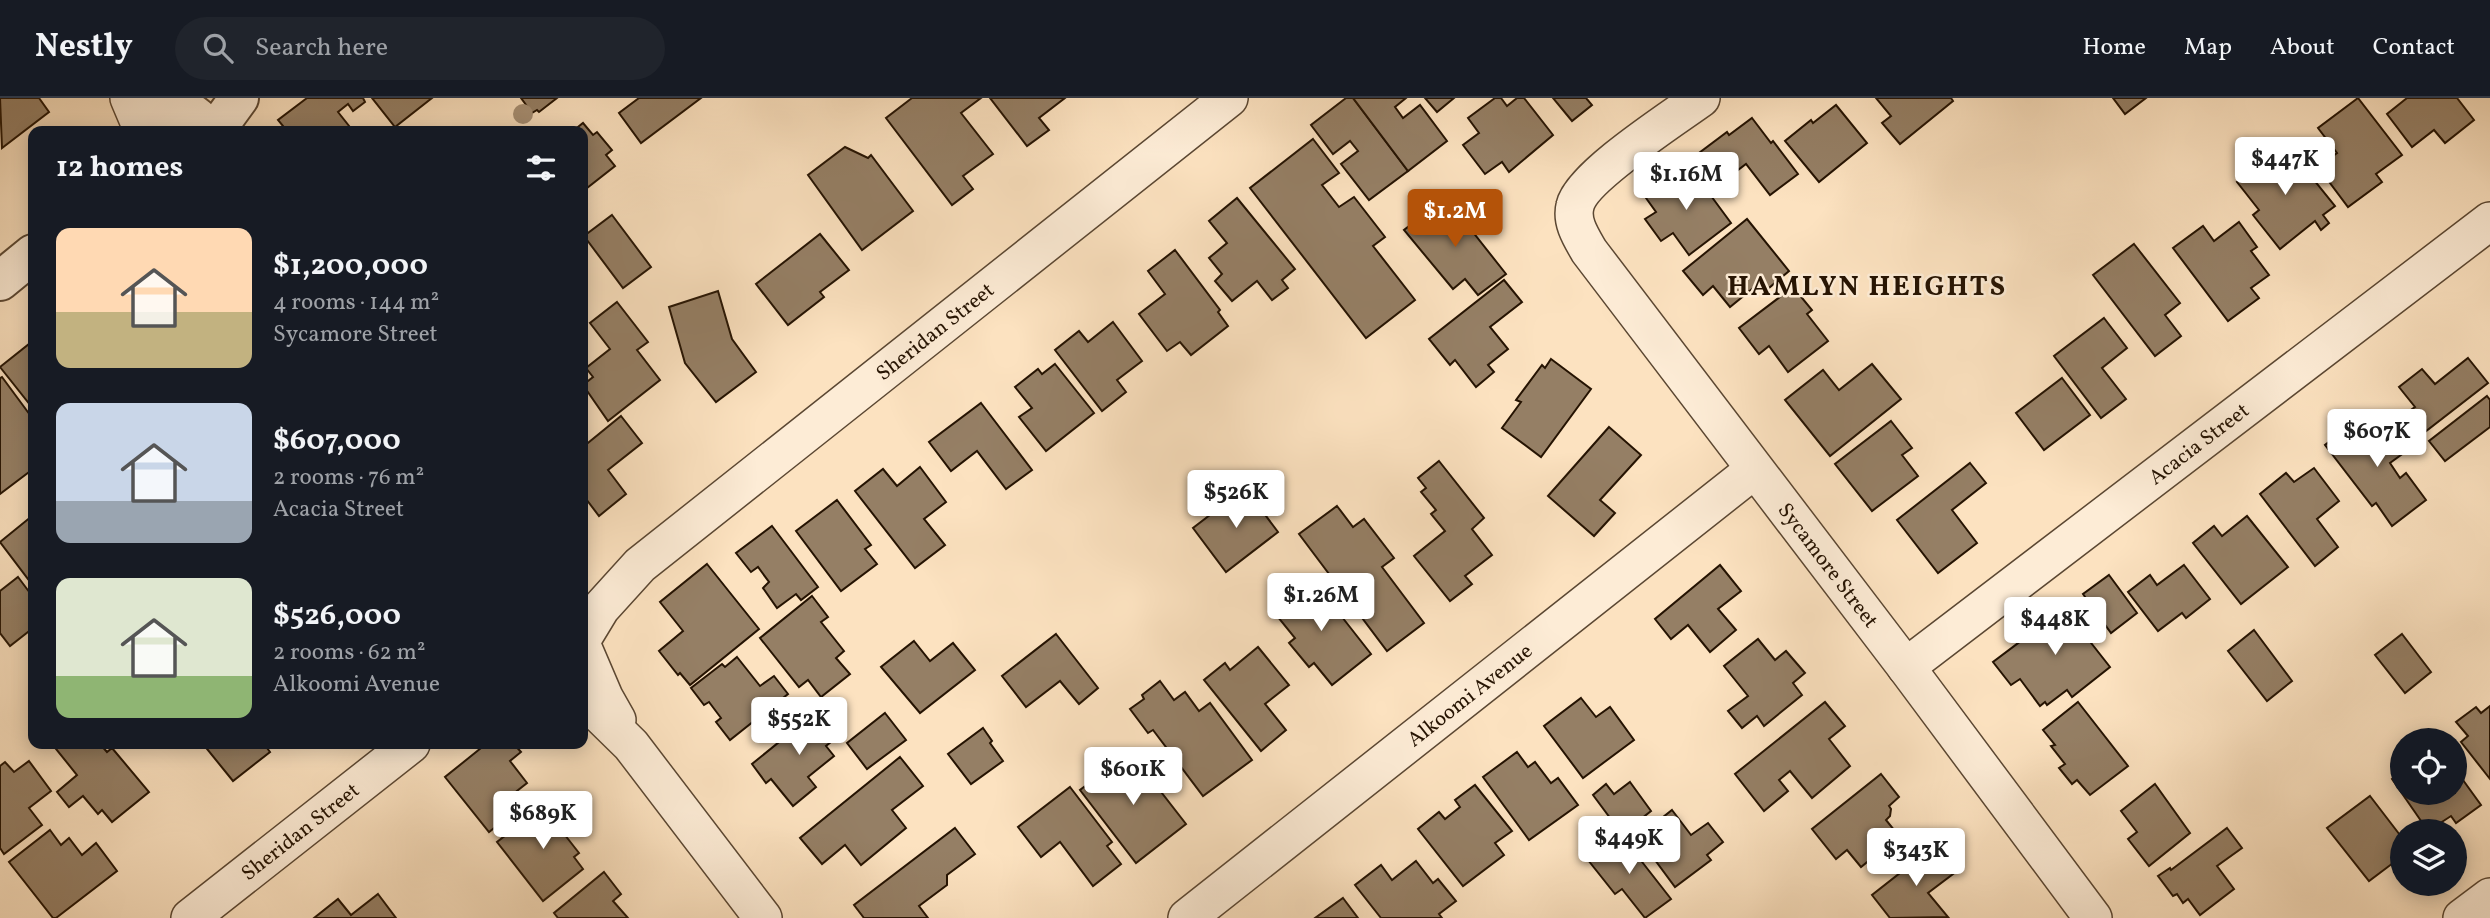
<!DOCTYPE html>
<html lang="en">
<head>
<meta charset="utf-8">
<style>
  body { margin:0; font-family:Vollkorn,serif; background:#20242c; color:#f1f3f6; height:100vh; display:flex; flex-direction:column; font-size:26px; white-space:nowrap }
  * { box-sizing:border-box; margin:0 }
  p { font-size:23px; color:#9ea1a6 }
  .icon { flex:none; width:38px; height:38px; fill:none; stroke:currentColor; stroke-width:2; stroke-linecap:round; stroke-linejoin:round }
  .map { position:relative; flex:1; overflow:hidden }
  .side { position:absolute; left:28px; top:28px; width:560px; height:623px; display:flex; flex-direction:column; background:#171b24; border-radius:14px; box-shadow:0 4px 18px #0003 }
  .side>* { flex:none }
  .controls { position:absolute; left:2390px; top:630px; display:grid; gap:14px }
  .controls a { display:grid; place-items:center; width:77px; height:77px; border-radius:50%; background:#171b24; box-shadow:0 4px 18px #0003; font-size:35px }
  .price { position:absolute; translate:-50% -60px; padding:0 16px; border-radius:7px; background:#fff; color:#222; font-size:23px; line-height:46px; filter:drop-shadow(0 2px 4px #0008) }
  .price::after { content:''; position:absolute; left:50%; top:42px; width:21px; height:16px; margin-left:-10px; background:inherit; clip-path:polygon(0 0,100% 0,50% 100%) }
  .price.current { background:#b45309; color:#fff }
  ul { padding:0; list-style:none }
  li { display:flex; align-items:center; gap:21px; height:175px; padding:0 28px }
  li span { display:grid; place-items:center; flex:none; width:196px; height:140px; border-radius:14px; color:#555 }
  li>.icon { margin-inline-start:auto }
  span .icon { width:84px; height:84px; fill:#fffc; stroke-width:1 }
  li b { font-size:30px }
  h2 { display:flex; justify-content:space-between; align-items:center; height:84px; padding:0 28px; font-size:30px }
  header { display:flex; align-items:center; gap:42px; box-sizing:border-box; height:98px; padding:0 35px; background:#171b24; border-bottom:2px solid #363941 }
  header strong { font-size:33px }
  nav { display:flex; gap:38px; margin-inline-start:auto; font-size:24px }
  .search { width:490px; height:63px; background:#20242c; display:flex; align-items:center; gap:18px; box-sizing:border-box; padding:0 24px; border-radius:38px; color:#9ea1a6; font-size:26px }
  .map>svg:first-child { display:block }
</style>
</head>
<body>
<header>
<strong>Nestly</strong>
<div class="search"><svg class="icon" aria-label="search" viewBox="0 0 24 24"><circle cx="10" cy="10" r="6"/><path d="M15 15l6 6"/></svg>Search here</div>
<nav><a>Home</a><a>Map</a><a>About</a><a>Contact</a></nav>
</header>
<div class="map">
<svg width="2490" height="820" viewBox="0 0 2490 820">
  <rect width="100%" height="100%" fill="#fce2c0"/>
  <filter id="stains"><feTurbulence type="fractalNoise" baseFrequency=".00286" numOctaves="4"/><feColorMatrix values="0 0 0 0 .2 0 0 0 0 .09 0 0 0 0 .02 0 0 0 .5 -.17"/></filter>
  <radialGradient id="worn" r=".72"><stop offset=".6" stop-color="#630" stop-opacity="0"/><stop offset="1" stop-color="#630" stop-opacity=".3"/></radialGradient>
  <g fill="#957f65" stroke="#251302" stroke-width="2">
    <polygon points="0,0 39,0 49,14 2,50"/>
    <polygon points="307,0 363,0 365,4 353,13 348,6 338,14 353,33 287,33 278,22"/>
    <polygon points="372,0 432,0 395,29"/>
    <polygon points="521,0 557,0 539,14 537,12 532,15"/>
    <polygon points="639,0 701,0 641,45 619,15"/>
    <polygon points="912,0 981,0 961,15 993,56 963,78 973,91 952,107 886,20"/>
    <polygon points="990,0 1065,0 1039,20 1049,32 1027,48"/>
    <polygon points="1346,0 1353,0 1408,73 1369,102 1341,66 1358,53 1350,43 1333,56 1311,27"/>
    <polygon points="1353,0 1406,0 1395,9 1403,20 1420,7 1447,43 1408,73"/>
    <polygon points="1425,0 1454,0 1437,14"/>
    <polygon points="1495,0 1501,0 1507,8 1517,0 1524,0 1553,37 1509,74 1502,64 1485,76 1463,47 1479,35 1468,20"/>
    <polygon points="1553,0 1586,0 1592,7 1572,23"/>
    <polygon points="1876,0 1951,0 1953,3 1900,46 1882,25 1891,18"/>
    <polygon points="2113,0 2146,0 2125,16"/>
    <polygon points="2358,0 2402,57 2376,76 2382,84 2348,109 2318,69 2337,55 2318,30"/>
    <polygon points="2407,0 2457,0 2474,22 2445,45 2434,32 2412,49 2387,16"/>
    <polygon points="1836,7 1867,45 1819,84 1785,43 1811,22 1813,25"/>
    <polygon points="1752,20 1771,45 1773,43 1798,76 1770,97 1746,66 1721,85 1699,55 1727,34 1729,37"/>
    <polygon points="583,25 593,37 597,34 612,52 606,57 615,68 587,90 583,84 583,33 573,33"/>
    <polygon points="1313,41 1339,75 1322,87 1339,109 1354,99 1385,139 1373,148 1415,202 1366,240 1250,90"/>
    <polygon points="2285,46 2335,108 2323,117 2329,125 2321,132 2315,123 2280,151 2253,117 2259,112 2237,84"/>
    <polygon points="845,49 868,60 871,57 913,113 862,152 808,77"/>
    <polygon points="1689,68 1731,125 1689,157 1673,135 1661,143 1645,121 1656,114 1646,100"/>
    <polygon points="1237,100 1295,171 1282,182 1288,190 1272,202 1257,183 1232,203 1215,183 1222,176 1209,160 1227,145 1209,123"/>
    <polygon points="1446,100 1506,176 1478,197 1465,181 1453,191 1404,132"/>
    <polygon points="612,117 651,169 623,190 584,138"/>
    <polygon points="1747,121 1789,173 1763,195 1757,187 1730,209 1713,188 1703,197 1683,173"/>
    <polygon points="2239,124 2257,149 2251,153 2269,177 2251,190 2259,200 2228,223 2173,150 2203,128 2214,143"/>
    <polygon points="820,136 849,172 820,194 824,199 788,227 756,186"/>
    <polygon points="2134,146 2180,205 2165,217 2181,238 2155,258 2093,177"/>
    <polygon points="1175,152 1220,212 1218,214 1228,228 1191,257 1180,244 1167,253 1139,216 1165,196 1148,173"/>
    <polygon points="1504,182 1522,204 1490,229 1508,251 1488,267 1494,274 1476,289 1455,262 1450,267 1429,241"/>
    <polygon points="1793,189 1812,212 1807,216 1828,243 1788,274 1769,248 1759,256 1739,230"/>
    <polygon points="718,193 732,241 756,274 716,304 685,265 669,209"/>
    <polygon points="617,204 648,244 637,252 660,282 608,323 583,287 593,279 586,270 610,251 590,225"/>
    <polygon points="2104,220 2127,250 2102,270 2126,301 2101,320 2054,258"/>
    <polygon points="1113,224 1142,263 1117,282 1126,294 1102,313 1055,252 1079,233 1088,244"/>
    <polygon points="29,246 33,251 33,306 31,308 0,269"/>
    <polygon points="2468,260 2488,285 2421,337 2405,316 2415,309 2399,289 2422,271 2435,286"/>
    <polygon points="1551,261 1591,291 1541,359 1502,330 1521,304 1516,302 1542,267 1545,270"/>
    <polygon points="1055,266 1094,315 1046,353 1019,319 1032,310 1015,289 1038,271 1042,276"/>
    <polygon points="1872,266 1901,301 1830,358 1785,302 1823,272 1839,292"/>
    <polygon points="2,279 33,321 33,371 0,396 0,280"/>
    <polygon points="2062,280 2090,317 2044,352 2016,315"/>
    <polygon points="2487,298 2490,302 2490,329 2445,363 2429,343"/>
    <polygon points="981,305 1032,372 1006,391 977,353 951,373 929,344"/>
    <polygon points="621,318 642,345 608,372 626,396 599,418 583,397 583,349"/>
    <polygon points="2379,320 2405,354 2390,365 2400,380 2406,375 2426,402 2392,428 2376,405 2372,408 2325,347 2352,326 2359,335"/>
    <polygon points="1891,323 1912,350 1902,357 1918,378 1872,413 1835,366"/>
    <polygon points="1609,329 1641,357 1600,402 1615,415 1594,438 1548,398"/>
    <polygon points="1439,363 1484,420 1472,431 1492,457 1465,478 1472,486 1450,503 1414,458 1445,433 1431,416 1436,412 1421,394 1426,390 1418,380"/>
    <polygon points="1970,365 1986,385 1952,412 1977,445 1938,475 1897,422"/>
    <polygon points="920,369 946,404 924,421 945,447 915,470 855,393 883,371 897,388"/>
    <polygon points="2314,370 2339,403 2317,421 2338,449 2315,468 2260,396 2286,375 2294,384"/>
    <polygon points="1245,390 1278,434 1226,474 1193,430"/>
    <polygon points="837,402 871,447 865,451 877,466 841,493 796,433"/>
    <polygon points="1337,408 1353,429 1364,421 1394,460 1382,469 1424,525 1387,553 1299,436"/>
    <polygon points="32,418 33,477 28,481 0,444"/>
    <polygon points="2247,418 2288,469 2241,506 2193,445 2214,428 2222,438"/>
    <polygon points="772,428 818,489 801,502 796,496 777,510 763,490 769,484 758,469 751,474 736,455"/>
    <polygon points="707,466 759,531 690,587 680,575 678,577 659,553 683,533 660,504"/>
    <polygon points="1720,467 1741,493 1718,511 1736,532 1710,554 1688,527 1671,541 1655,521"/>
    <polygon points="2184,467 2210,501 2186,520 2182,515 2158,533 2128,494 2150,477 2157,487"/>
    <polygon points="2109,477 2137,515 2111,535 2083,496"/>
    <polygon points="18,479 33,499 33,530 10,548 0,535 0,493"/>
    <polygon points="1313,482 1371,556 1332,587 1314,565 1309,569 1289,545 1295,540 1273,513"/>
    <polygon points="812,498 828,519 821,524 844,553 836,560 850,576 821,599 808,582 799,589 760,540"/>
    <polygon points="2074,503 2098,534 2088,541 2110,569 2072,599 2067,592 2047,607 2045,604 2040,608 2020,581 2011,587 1993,564"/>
    <polygon points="2254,532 2292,583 2267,603 2228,553"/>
    <polygon points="1056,536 1098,590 1079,606 1060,583 1026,609 1002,578"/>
    <polygon points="2402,536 2431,574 2405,595 2375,557"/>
    <polygon points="1758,541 1775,562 1786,553 1805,575 1793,585 1802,597 1764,628 1757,618 1742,630 1728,613 1748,598 1724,568"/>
    <polygon points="914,543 930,563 953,545 975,572 920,615 881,569"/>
    <polygon points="1258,549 1289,587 1265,606 1286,632 1261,653 1204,582 1225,565 1230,572"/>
    <polygon points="737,559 760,588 774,578 788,596 730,642 716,624 721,620 709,604 704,607 691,590 722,566 725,569"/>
    <polygon points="1160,583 1174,602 1185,594 1199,613 1210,605 1252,662 1203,698 1153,632 1148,635 1130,611 1144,601 1142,597"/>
    <polygon points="1581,600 1596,619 1610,609 1634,642 1583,680 1544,628"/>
    <polygon points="1825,604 1845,628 1829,641 1850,668 1812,700 1790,673 1779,682 1788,693 1764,713 1735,676"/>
    <polygon points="2078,604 2128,668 2090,697 2077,682 2072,686 2059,670 2065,666 2051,648 2055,647 2043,632"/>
    <polygon points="2490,608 2490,681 2461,644 2468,638 2456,624 2476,609 2481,615"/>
    <polygon points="821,610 842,635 826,648 834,658 808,679 816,689 793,708 771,681 766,685 752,666"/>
    <polygon points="885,615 906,642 867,671 847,645"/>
    <polygon points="983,630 992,643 990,645 1003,663 971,686 948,656"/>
    <polygon points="52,646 100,646 107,654 112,650 149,694 112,724 102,712 98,716 83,698 69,709 57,694 77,677"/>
    <polygon points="203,646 264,646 270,654 233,683"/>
    <polygon points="486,646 514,646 521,654 510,663 527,685 503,704 512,716 489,734 445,679"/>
    <polygon points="1130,654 1186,726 1136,765 1080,692"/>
    <polygon points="1517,654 1528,669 1535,664 1551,685 1558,680 1578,707 1529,742 1483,679"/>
    <polygon points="900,659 923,688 892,712 906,730 861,767 845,747 822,766 800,740"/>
    <polygon points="29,663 51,693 29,710 42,727 4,756 0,750 0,668 5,664 14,674"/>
    <polygon points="2455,671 2481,707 2456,725 2451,718 2428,733 2392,681 2403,672 2403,695 2455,695"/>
    <polygon points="1881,676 1899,699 1889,708 1891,711 1890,718 1886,722 1899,738 1861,769 1847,752 1836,761 1812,731"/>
    <polygon points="1630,684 1651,713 1622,736 1593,697 1606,686 1614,696"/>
    <polygon points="2155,686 2190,735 2149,768 2128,741 2137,734 2121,713"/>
    <polygon points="1475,687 1512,733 1495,745 1504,757 1463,788 1418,731 1439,714 1445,721 1460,709 1455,702"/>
    <polygon points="1070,689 1112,744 1107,748 1121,766 1093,788 1060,744 1041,759 1018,729"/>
    <polygon points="2370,698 2403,741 2403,767 2398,771 2393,765 2369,783 2327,730"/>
    <polygon points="551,702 570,725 561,732 579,755 574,759 583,771 543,803 497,744"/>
    <polygon points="1672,712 1691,737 1708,725 1723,744 1707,757 1711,762 1675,789 1638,739"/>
    <polygon points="955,730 975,756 947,777 947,787 919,808 928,820 864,820 854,807"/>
    <polygon points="2227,730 2242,750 2217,768 2234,791 2200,817 2188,801 2183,805 2177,796 2173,798 2158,778 2170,770 2171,772"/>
    <polygon points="50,732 61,747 69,740 82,757 96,745 117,773 56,820 53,820 9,764"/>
    <polygon points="1621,737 1671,801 1645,820 1622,791 1615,796 1588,762"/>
    <polygon points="1937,746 1957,773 1928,795 1948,819 1890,820 1872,797"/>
    <polygon points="1416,763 1433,785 1438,781 1456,803 1439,816 1442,820 1381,820 1355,787 1381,767 1392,782"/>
    <polygon points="604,774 621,796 613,803 628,820 558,820 554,815"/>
    <polygon points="378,796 396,820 314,820 338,801 351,817"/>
    <polygon points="1343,800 1358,820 1315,820"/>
  </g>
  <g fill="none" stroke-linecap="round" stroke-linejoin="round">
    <defs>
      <g id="minor">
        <polyline points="129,0 143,33"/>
        <path id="s1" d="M1701,0C1675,19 1581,79 1575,108C1571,124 1581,139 1589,153L1906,569L2093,820"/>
        <path id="s2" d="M584,538L601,510L640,467L1229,0"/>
        <polyline points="583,550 604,599 617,622"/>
        <path id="s3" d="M1906,569L2490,123"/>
        <polyline points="583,600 631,647 763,820"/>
        <path id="s4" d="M190,820L411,646"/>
        <path id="s5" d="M1187,820L1754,372"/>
        <polyline points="2462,820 2490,799"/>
      </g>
      <g id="tertiary">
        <path d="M144,33C158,1 192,4 208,33"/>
        <polyline points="215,33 239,0"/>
        <polyline points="0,183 33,156"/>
      </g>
    </defs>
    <use href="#minor" stroke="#5b4732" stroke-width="40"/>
    <use href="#tertiary" stroke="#5b4732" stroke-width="42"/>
    <use href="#minor" stroke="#fdecd6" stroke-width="37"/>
    <use href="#tertiary" stroke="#fdecd6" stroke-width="38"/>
  </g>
  <circle fill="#a89176" cx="523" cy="16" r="10"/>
  <g text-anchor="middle" stroke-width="5" stroke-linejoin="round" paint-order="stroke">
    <g font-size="21" fill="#251302" stroke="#fdecd6">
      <text dy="7" stroke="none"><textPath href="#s2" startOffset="467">Sheridan Street</textPath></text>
      <text dy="7" stroke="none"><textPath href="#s3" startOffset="368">Acacia Street</textPath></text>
      <text dy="7" stroke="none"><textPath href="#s1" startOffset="611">Sycamore Street</textPath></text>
      <text dy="7" stroke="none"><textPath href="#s5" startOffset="360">Alkoomi Avenue</textPath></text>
      <text dy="7" stroke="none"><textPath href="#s4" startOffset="140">Sheridan Street</textPath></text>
    </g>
    <g font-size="28" font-weight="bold" letter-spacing="2" fill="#251302" stroke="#fdecd6">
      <text x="1867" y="197">HAMLYN HEIGHTS</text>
    </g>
  </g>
  <rect width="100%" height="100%" filter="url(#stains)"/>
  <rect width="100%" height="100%" fill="url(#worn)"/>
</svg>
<div class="controls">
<a><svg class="icon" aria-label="locate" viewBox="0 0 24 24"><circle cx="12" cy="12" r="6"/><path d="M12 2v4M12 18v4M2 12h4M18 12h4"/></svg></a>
<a><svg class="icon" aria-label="layers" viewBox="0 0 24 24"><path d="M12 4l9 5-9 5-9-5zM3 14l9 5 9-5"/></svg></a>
</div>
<b class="price" style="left:2285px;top:99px">$447K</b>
<b class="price" style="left:1686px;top:114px">$1.16M</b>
<b class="price current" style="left:1455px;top:151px">$1.2M</b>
<b class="price" style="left:2377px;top:371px">$607K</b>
<b class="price" style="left:1236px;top:432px">$526K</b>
<b class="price" style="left:1321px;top:535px">$1.26M</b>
<b class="price" style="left:2055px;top:559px">$448K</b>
<b class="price" style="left:799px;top:659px">$552K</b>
<b class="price" style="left:1133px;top:709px">$601K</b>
<b class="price" style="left:543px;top:753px">$689K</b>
<b class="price" style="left:1629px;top:778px">$449K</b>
<b class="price" style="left:1916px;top:790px">$343K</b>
<section class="side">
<h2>12 homes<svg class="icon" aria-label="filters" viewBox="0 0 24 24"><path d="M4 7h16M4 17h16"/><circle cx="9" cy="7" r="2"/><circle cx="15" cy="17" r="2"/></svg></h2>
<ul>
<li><span style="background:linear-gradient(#ffd9b3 60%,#c2b280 0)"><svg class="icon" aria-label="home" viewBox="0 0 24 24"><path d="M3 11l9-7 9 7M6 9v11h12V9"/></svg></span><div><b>$1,200,000</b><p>4 rooms · 144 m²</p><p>Sycamore Street</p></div></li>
<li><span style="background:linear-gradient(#c9d6e8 70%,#9aa5b1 0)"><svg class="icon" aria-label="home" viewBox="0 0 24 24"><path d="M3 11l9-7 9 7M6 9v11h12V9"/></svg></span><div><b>$607,000</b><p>2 rooms · 76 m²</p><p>Acacia Street</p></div></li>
<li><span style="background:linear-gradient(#dfe7d0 70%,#8fb573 0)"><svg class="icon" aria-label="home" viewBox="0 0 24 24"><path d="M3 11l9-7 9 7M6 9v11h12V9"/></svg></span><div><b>$526,000</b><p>2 rooms · 62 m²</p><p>Alkoomi Avenue</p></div></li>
</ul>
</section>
</div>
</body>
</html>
